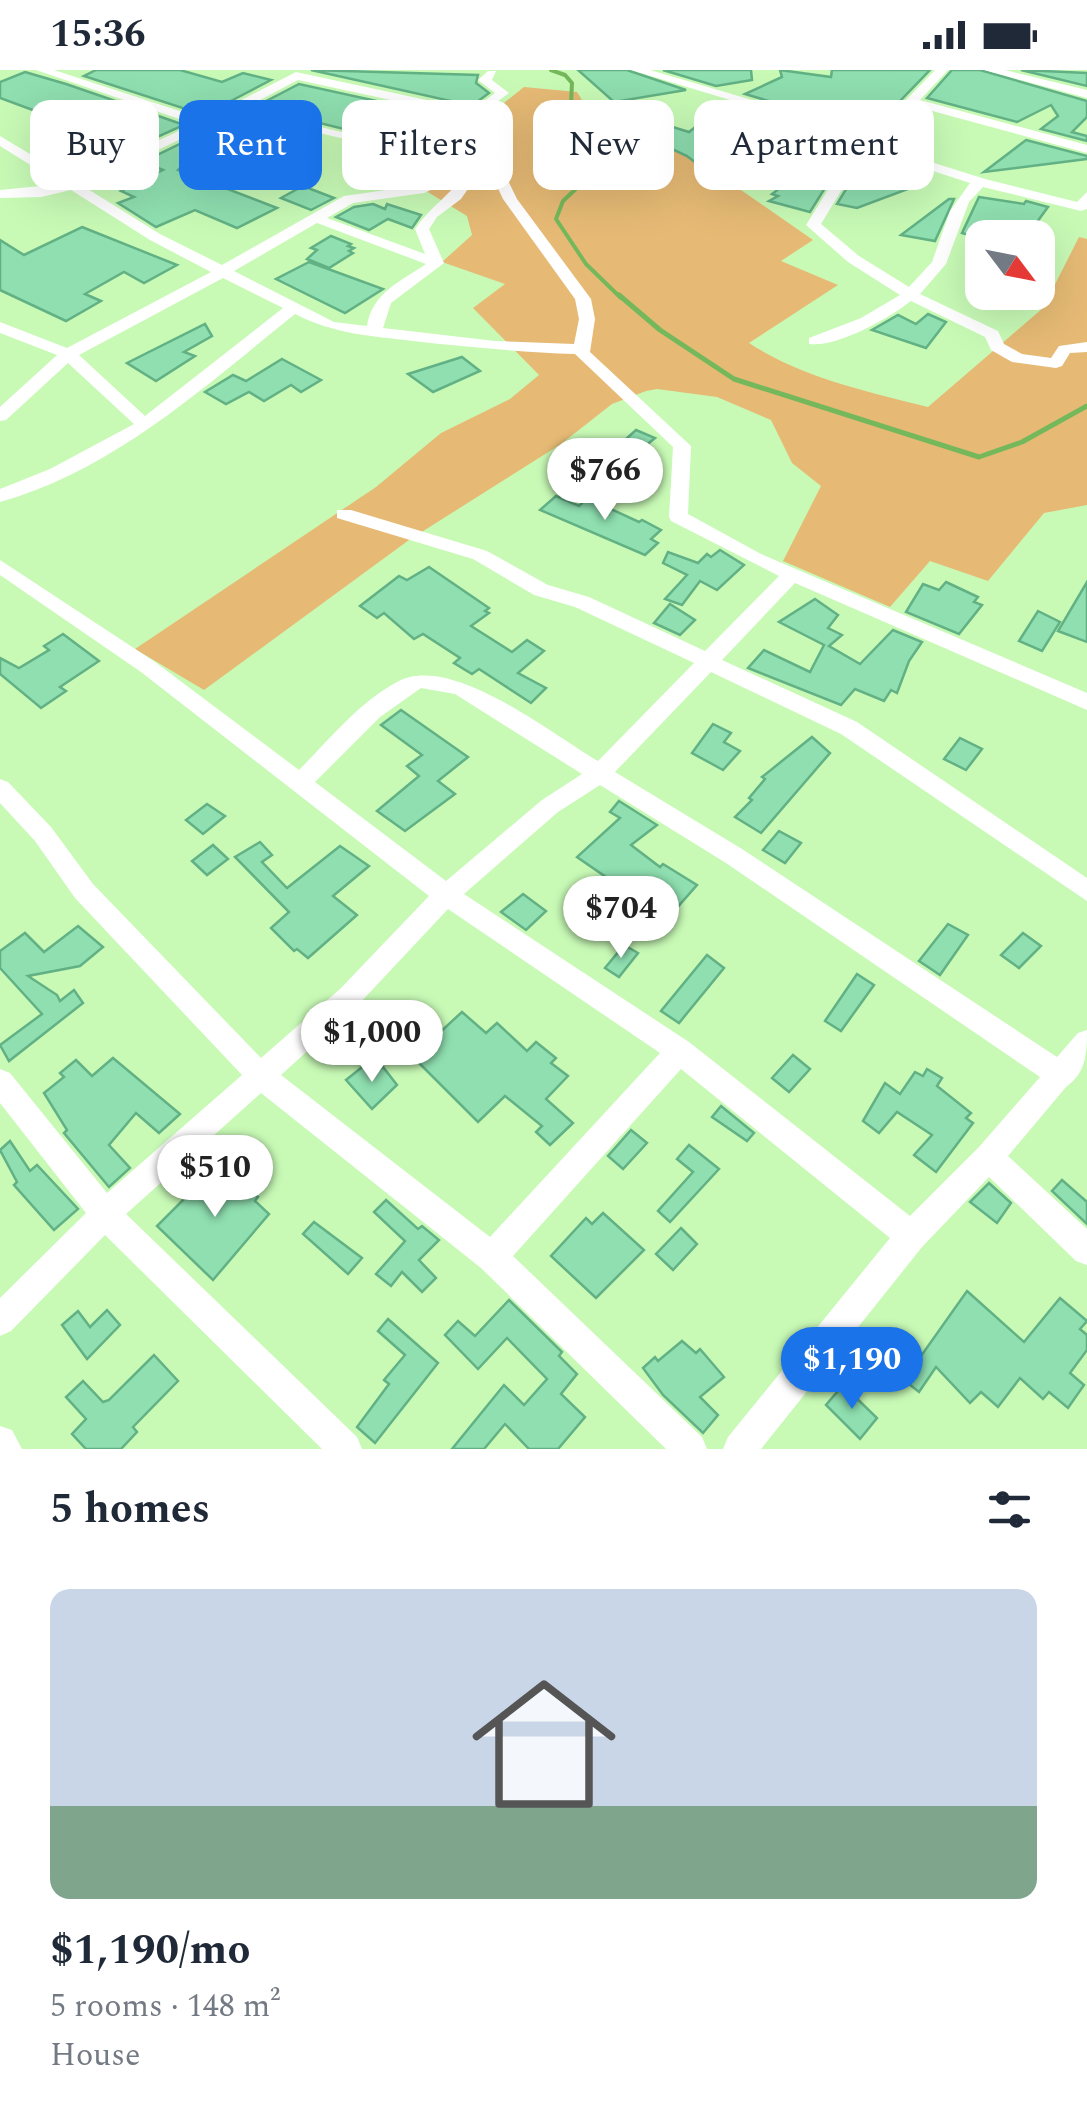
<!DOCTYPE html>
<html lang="en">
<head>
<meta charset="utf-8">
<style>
  body { margin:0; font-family:Spectral,serif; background:#f6f6f7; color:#1f2937; height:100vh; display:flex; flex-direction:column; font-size:38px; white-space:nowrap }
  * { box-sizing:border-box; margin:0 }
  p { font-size:32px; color:#747a83 }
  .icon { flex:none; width:55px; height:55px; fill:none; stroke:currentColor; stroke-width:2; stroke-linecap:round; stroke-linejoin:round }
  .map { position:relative; height:1379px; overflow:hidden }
  .sheet { display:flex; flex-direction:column; background:#fff; flex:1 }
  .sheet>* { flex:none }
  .top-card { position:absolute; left:30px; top:30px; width:1028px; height:90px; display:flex; gap:20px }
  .needle { width:65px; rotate:122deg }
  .fabs { position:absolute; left:965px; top:150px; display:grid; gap:20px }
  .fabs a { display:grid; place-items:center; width:90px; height:90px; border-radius:20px; background:#fff; box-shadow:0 10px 40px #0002; font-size:50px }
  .price { position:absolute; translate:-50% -85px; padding:0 22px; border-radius:35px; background:#fff; color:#222; font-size:32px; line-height:65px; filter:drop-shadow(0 2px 5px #0008) }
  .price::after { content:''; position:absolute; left:50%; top:60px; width:30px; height:22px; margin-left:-15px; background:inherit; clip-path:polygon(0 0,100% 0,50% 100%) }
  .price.current { background:#1a73e8; color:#fff }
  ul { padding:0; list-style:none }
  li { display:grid; align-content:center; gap:20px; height:530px; padding:0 50px }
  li+li { border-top:2px solid #e0e1e3 }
  li span { display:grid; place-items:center; height:310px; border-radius:20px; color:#555 }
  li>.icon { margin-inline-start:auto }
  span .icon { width:180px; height:180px; fill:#fffc; stroke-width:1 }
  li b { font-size:42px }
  h2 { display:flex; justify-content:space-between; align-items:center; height:120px; padding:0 50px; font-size:42px }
  .pill { padding:0 35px; border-radius:20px; background:#fff; box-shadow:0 10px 40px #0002; font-size:35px; line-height:90px }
  .pill.current { background:#1a73e8; color:#fff }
  .status { display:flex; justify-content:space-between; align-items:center; height:70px; padding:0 50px; background:#fff; direction:ltr }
  .status svg { height:28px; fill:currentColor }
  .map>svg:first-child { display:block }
</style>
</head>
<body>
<div class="status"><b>15:36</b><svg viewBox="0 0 49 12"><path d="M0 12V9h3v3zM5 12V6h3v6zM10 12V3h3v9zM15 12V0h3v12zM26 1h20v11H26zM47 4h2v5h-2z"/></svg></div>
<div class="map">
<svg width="1087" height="1379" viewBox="0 0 1087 1379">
  <rect width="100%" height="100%" fill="#c8fab6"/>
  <path fill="#e6ba75" d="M524,17L577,22L587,38L588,56L611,74L644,69L695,88L813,170L781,191L838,215L749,273C803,308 866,321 928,337L1043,238L1079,167L1087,169V435L1044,443L988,511L930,491L890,537L783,491L821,416L792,393L771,350L717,327L657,319L646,321L612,334L561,374L409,470L204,620L135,579L376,417L441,363L510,329L539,305L473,238L505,214L442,192L472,165L467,146L418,116L356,93L403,64C433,76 464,73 494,61L495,40Z"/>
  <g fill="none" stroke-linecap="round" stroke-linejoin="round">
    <polyline stroke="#75b85b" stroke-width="4" points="551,0 565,5 572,13 570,54 596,100 563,131 556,149 586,194 621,228"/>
    <polyline stroke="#75b85b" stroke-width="5" points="619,225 660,260 734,309 979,387 1022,372 1087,336"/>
  </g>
  <g fill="#8fdfb0" stroke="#62b185" stroke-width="2.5">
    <polygon points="96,0 180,0 222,12 243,3 271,10 204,45 84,6"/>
    <polygon points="311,0 478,5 476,13 489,23 462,43 457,52 432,66 395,54 376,67 255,37 299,14 445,46 456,39 451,31"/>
    <polygon points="578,0 627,0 686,20 614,32"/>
    <polygon points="663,0 751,0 752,10 716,16"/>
    <polygon points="780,0 831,7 832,0 930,0 871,61 745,24 782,7"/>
    <polygon points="952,0 980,0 1087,31 1087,47 1072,62 1087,66 1087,71 1041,59 1058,46 1051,35 1017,52 927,28"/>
    <polygon points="1021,0 1087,3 1087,16"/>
    <polygon points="25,2 66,14 139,39 80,62 49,46 0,28 0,12"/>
    <polygon points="726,33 859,73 843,89 810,142 769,131 778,126 772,124 841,72 734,112 725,107 717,109 687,86 649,68 673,57 689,62"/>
    <polygon points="147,42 184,55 122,83 111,78 153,56"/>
    <polygon points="235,47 315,66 305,72 254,57 220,76 205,72 178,100 277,138 237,158 195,140 156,157 118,133 134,127 121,121 163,100 143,92"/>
    <polygon points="1026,70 1087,86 1087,89 984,102"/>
    <polygon points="859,98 864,101 916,116 857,138 837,134"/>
    <polygon points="303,116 334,128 311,140 281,128"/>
    <polygon points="979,127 1024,134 1026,131 1048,137 1026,167 1014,164 1011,168 978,168 962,163"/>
    <polygon points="949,129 954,129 935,171 901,165"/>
    <polygon points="373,134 385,139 387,134 421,145 412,158 388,149 369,160 336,147 354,137"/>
    <polygon points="82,157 177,195 144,213 124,202 85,224 101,231 66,251 0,220 0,170 24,185"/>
    <polygon points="331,166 351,174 348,176 354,178 349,181 353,183 329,198 307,189 317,180 311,178"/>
    <polygon points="309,192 383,219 345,243 276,209"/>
    <polygon points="928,244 946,252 926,278 872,260 898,245 916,254"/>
    <polygon points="205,254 212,266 184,282 195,286 156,311 127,293"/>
    <polygon points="462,287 480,301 433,322 408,304"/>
    <polygon points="282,289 321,310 301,322 291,315 264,331 249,322 226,334 205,322 233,305 246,311"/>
    <polygon points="636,360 655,368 623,394 606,387"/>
    <polygon points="556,426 579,436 587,428 639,452 642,450 661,460 651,469 658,473 645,485 540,440"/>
    <polygon points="720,480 744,495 717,520 700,511 682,535 665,529 687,505 663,493 668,482 698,493 707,484 711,487"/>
    <polygon points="429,497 489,538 485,541 489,543 471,556 512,582 527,570 544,581 518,603 546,618 531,633 479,599 472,604 454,593 460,588 423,564 414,569 384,543 377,548 360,536 399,506 407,510"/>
    <polygon points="946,512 978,527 974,532 982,535 959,564 906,542 923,514 939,520"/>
    <polygon points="1087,512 1087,572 1058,561"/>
    <polygon points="815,529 838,545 828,558 842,565 829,576 860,594 893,560 922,572 909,591 897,623 891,620 884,631 855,619 841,635 748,598 764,580 810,602 824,575 779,552"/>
    <polygon points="670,534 695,550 680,565 654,553"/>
    <polygon points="1038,541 1060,552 1042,581 1019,571"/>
    <polygon points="63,564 99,591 60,617 66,621 41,638 0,604 0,588 19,598 49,580 44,576"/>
    <polygon points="401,640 468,687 438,711 455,724 405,761 377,741 419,706 407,696 422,685 381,655"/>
    <polygon points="713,654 731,663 724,672 740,681 723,700 692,683"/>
    <polygon points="812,667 830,683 761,763 735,747 752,730 749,728 765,709 762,707"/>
    <polygon points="960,668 982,679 966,700 944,689"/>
    <polygon points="619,731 657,755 631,775 660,797 663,794 697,815 667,849 577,787 620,748 610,742"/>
    <polygon points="207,734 225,746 203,764 186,750"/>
    <polygon points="779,761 801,773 785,793 763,780"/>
    <polygon points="260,772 272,785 262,792 287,818 340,776 369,796 333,826 357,845 308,888 297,879 294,881 271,858 289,842 235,787"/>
    <polygon points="213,775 228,789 207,805 192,791"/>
    <polygon points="523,824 546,841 526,860 501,842"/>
    <polygon points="948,854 968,865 940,905 919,891"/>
    <polygon points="78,856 103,877 80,896 28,906 57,925 60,931 74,920 83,933 9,991 0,975 42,944 0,898 0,881 25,863 44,882"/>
    <polygon points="1023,863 1041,876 1019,898 1001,885"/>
    <polygon points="624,875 638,883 619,907 605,898"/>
    <polygon points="707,885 724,898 679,953 661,941"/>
    <polygon points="857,904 874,915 841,961 825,951"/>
    <polygon points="462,942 486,963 497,953 527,981 536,972 556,988 551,993 568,1006 546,1029 573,1053 550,1075 536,1062 542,1056 505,1026 478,1052 413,987"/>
    <polygon points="793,985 810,999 789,1022 772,1008"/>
    <polygon points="113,988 180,1044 159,1063 136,1043 109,1075 130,1098 109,1117 64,1063 67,1060 44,1023 64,1007 60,1003 76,990 92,1006"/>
    <polygon points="366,994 374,1003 383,997 397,1015 372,1039 346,1010"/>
    <polygon points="927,999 942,1008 937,1016 971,1043 966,1048 973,1053 936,1102 914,1085 932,1065 897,1042 879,1063 863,1051 885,1013 900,1024 915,1002 923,1006"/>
    <polygon points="721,1036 754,1063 747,1071 712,1047"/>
    <polygon points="631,1060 647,1073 623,1099 608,1086"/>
    <polygon points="10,1071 30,1101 37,1095 78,1139 54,1160 14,1115 17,1112 0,1080"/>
    <polygon points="689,1075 719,1099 670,1152 658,1141 693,1102 677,1089"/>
    <polygon points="221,1092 258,1127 255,1131 269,1144 213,1210 157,1156"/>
    <polygon points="1062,1110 1087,1132 1087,1154 1052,1121"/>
    <polygon points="989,1113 1011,1133 997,1153 970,1132"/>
    <polygon points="386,1130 418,1159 422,1156 439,1170 419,1190 436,1208 422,1222 402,1202 391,1216 376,1204 405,1171 374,1142"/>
    <polygon points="603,1143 644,1180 596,1228 551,1186 586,1148 592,1154"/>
    <polygon points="314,1152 362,1188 348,1204 303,1164"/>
    <polygon points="681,1158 697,1174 673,1200 656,1184"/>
    <polygon points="967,1221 1024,1272 1060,1228 1087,1251 1080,1259 1087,1265 1087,1280 1070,1303 1084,1315 1068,1338 1049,1322 1043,1329 1020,1308 998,1337 981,1322 970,1333 936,1297 919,1322 904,1310"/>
    <polygon points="509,1230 562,1282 559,1286 577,1304 561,1324 585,1347 558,1379 529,1379 505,1354 484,1379 452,1379 504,1315 524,1335 547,1309 507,1268 478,1299 445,1265 458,1251 475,1266"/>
    <polygon points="107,1240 120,1255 87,1289 62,1255 78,1241 90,1257"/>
    <polygon points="388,1249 438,1293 375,1373 357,1357 389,1314 384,1310 405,1285 378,1261"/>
    <polygon points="682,1271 696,1283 700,1279 724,1307 700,1327 718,1345 703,1363 663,1325 643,1298 655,1287 658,1291"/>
    <polygon points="154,1285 178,1311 133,1357 137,1362 121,1379 86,1379 72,1364 86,1349 66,1327 83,1311 103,1332 109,1330"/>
    <polygon points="843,1315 877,1348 860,1369 826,1335"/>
  </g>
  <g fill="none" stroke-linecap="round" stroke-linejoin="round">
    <g fill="#fff" fill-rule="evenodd">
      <path d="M36,0H54L204,49L296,2L450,35L452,38L446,42L298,10L245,38L349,64V70L235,43L83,116L160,164L222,195L344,126L421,115L474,90H484L486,93L461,129L437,147L429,159L444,193L391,233L383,258L495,271L574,274L579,249L575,229L503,129L464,46L495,23L478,10L488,1H496L492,10L509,23L477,47L517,129L591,229L595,249L590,282L691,376L688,444L761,484L1087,623V640L795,513L722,590L857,652L1087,808V831L841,664L711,602L615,702L742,779L1057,987L1078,963L1087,960C1087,984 1086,1003 1066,1017L1008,1086L1087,1159V1195L1076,1191L989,1107L922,1177L761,1379H723L728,1367L890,1168L681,999L513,1186L702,1367L707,1379H666L481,1198L261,1023L126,1144L357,1367L362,1379H322L105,1165L11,1261L0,1266V1228L86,1143L0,1033V999L10,1003L107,1123L242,1005L75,828L35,771L0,733V709L8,712L51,757L93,814L261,988L340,919L429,826L141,602L0,505V490L155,592L299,700C329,670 359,632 397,612C450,582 550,663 598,691L694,593L575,537L534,525L473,489L337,448V440H351L487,481L548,515L589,527L705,581L779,506L671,451L669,447L673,377L575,284C520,282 467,277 413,271C371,266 334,264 295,244C205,316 114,400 0,432V419L50,399L134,354L68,293L6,350L0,351V337L57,285L0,263V252L67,278L211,202L150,170L71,120L41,127L0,128V120L61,114L0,76V66L73,110L194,54ZM463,106C449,126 429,138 415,159L425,184L327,148L353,133L424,123ZM317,153L426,194C401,211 372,223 367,256L334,252L234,201ZM223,208L283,238L145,346L79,285ZM421,618L455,624L582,704L542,730L446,811L315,712L380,647ZM600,715L726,793L1040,1007L979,1077L910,1146L689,972L464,824L558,742ZM448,839L660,983L490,1167L281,1005L358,935Z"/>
      <path d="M631,0H650L872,65L935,0H948L920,30L1087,75V83L914,36L877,75L985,109L1077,132L1087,122V139L1081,141L983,117L969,132L946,194L920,224L998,261L1004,274L1022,284L1051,288L1059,276L1087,272V282L1070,283L1062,296L1056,298L1012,292L991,280L985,267L911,231C889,248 837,278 809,274V268L861,248L900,225L848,192L806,155L846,91L866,71ZM871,81L970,113L950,141L932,192L909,217L859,186L821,154L856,96Z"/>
      <polygon points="984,0 1005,0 1087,20 1087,28"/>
      <polygon points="0,1356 12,1360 22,1379 0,1379"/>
    </g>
  </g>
</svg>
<div class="fabs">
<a><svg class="needle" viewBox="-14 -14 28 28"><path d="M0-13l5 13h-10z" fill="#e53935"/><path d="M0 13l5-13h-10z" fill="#747a83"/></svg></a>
</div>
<b class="price" style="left:605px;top:453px">$766</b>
<b class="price" style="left:621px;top:891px">$704</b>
<b class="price" style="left:372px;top:1015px">$1,000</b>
<b class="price" style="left:215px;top:1150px">$510</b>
<b class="price current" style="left:852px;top:1342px">$1,190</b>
<div class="top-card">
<a class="pill">Buy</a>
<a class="pill current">Rent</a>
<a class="pill">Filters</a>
<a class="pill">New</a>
<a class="pill">Apartment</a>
</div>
</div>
<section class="sheet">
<h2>5 homes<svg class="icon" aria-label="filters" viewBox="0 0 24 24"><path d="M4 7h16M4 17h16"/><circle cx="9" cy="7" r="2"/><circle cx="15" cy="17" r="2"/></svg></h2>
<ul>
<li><span style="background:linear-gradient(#c9d6e8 70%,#7fa58c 0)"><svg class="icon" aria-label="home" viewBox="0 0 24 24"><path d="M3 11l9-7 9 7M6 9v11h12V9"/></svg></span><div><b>$1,190/mo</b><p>5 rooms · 148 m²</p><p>House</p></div></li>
</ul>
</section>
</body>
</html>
